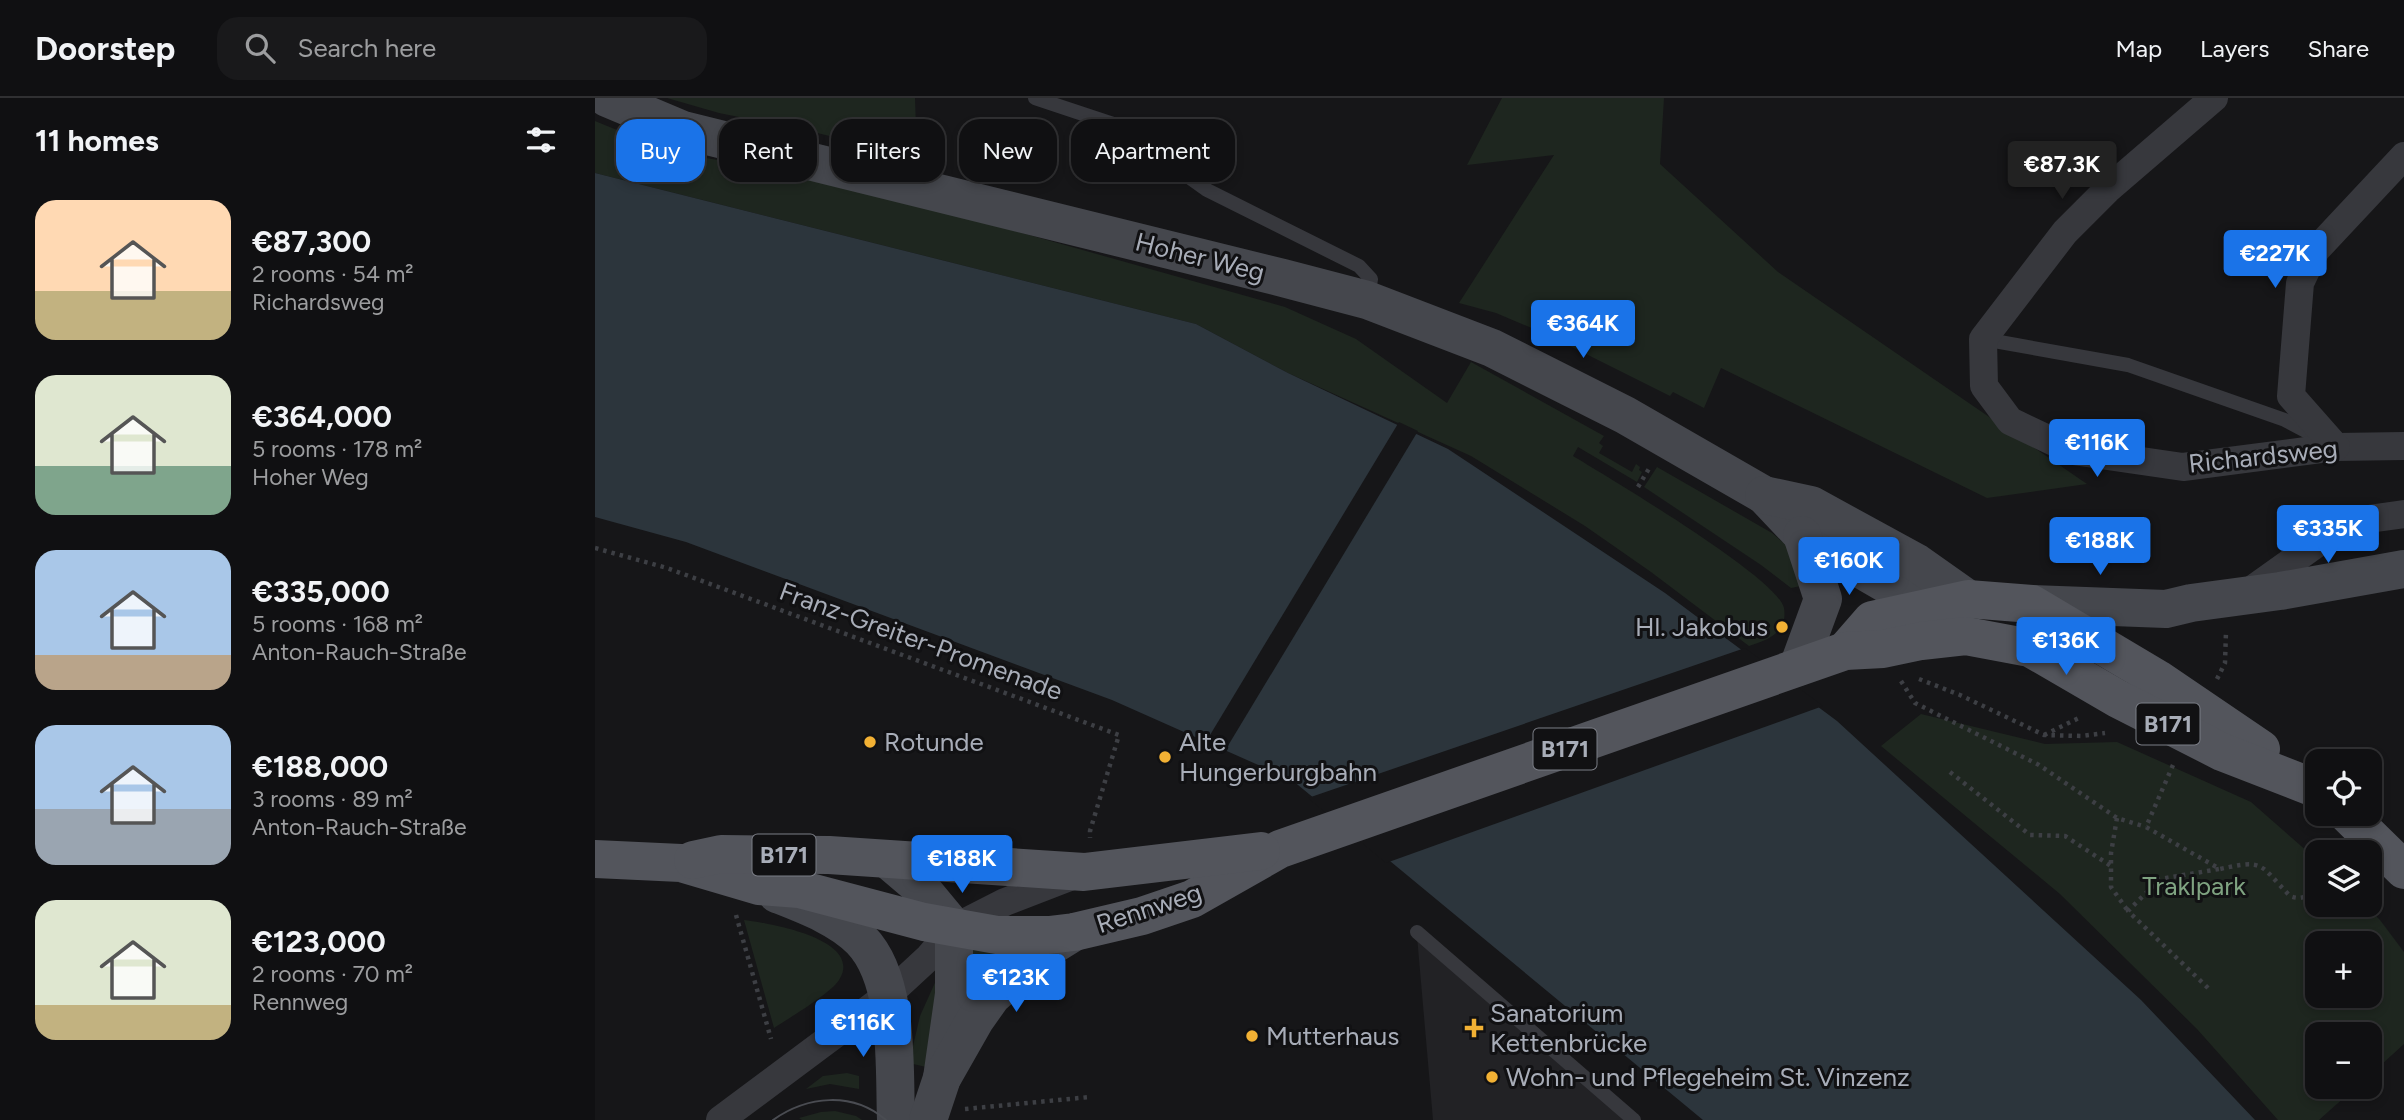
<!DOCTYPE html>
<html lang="en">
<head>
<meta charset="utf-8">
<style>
  body { margin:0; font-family:Figtree,sans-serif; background:#19191b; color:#f1f3f6; height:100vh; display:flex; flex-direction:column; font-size:26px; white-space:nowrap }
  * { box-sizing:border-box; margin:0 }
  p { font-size:23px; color:#9c9d9f }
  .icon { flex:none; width:38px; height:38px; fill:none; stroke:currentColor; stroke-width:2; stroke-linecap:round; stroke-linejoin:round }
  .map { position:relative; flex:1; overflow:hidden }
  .sheet { display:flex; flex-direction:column; background:#101012; width:595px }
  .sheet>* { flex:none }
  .banner { position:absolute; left:21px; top:21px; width:665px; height:63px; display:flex; gap:14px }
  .controls { position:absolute; left:1710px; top:651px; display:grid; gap:14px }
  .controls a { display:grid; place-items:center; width:77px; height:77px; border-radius:14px; background:#101012; box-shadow:0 4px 10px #0003,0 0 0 2px #303032; font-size:35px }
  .price { position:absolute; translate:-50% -60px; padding:0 16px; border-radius:7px; background:#1a73e8; color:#fff; font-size:23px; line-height:46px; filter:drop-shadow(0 2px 4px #0008) }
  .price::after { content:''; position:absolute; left:50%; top:42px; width:21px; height:16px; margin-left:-10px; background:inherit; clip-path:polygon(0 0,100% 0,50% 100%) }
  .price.selected { background:#222; color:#fff }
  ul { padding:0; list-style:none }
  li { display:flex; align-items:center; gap:21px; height:175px; padding:0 35px }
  li span { display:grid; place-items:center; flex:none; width:196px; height:140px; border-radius:21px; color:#555 }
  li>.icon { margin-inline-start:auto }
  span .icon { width:84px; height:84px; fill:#fffc; stroke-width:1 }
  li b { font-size:30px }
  h2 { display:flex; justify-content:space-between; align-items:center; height:84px; padding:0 35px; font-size:30px }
  .tag { padding:0 24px; border-radius:21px; background:#101012; box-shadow:0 4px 10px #0003,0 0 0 2px #303032; font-size:24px; line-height:63px }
  .tag.selected { background:#1a73e8; color:#fff }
  header { display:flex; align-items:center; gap:42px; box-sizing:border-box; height:98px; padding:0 35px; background:#101012; border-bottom:2px solid #303032 }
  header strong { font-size:33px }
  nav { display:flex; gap:38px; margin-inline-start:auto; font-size:24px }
  .search { width:490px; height:63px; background:#19191b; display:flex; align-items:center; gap:18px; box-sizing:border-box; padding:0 24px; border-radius:21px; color:#9c9d9f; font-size:26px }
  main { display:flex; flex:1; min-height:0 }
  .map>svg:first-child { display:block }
</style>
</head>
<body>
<header>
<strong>Doorstep</strong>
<div class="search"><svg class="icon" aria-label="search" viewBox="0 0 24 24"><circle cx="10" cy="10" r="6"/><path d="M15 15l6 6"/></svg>Search here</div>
<nav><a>Map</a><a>Layers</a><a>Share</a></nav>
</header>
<main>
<section class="sheet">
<h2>11 homes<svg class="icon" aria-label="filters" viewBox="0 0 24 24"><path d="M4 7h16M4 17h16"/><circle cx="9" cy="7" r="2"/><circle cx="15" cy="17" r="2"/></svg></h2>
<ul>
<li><span style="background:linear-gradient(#ffd9b3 65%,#c2b280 0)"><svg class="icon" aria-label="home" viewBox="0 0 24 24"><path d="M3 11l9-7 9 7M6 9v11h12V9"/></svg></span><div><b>€87,300</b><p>2 rooms · 54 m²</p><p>Richardsweg</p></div></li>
<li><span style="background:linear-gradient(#dfe7d0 65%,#7fa58c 0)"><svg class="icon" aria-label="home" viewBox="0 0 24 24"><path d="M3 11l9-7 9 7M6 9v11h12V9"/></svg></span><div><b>€364,000</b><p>5 rooms · 178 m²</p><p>Hoher Weg</p></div></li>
<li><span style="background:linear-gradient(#a9c7e8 75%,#b9a48a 0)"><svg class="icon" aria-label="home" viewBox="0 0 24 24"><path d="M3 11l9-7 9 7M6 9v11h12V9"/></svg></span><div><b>€335,000</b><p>5 rooms · 168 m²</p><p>Anton-Rauch-Straße</p></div></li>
<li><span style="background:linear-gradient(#a9c7e8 60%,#9aa5b1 0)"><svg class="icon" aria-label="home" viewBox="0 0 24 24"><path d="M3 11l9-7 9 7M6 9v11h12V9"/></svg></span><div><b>€188,000</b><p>3 rooms · 89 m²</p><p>Anton-Rauch-Straße</p></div></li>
<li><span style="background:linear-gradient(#dfe7d0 75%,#c2b280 0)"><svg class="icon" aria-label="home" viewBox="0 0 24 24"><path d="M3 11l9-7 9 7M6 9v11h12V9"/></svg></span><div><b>€123,000</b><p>2 rooms · 70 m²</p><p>Rennweg</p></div></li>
</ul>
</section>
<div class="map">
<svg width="1809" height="1022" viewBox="0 0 1809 1022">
  <rect width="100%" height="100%" fill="#161618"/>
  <polygon fill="#222225" points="822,838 1036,1022 838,1022"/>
  <g fill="#1e261f" fill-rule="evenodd">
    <polygon points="72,0 320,0 322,59 218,34 124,15"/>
    <polygon points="907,0 1069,0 1065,66 1183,174 1492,386 1392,400 1126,270 1109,310 1078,294 1075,298 953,237 901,215 864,205 959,57 872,67"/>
    <path d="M0,23L56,46L88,56L187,73L413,131L690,209L761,241L852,305L876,264L1009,338L1004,345L1008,348L1004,355L1037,374L1041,366L1045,369L1044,372L1047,374L1042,384L983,349L978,358C1011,378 1183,480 1189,510C1193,535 1172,542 1154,548L1056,474L990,428L876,358L693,275L601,226L0,75Z"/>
    <polygon points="1062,369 1177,435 1198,453 1216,486 1196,490 1166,467 1049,389"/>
    <path d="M1326,616L1450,646L1522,644L1656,704L1722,762V807H1770L1785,822L1809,854V946L1775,977L1774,936H1722V989H1761L1724,1022H1683L1602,931L1465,796L1286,648ZM1722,845H1774V898H1722Z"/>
    <path d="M149,822C173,825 270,841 244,882C235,896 194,920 179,930Z"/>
    <polygon points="376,851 422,854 392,887 371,895"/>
    <polygon points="343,878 331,969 314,965 325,918"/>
    <polygon points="252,975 264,978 264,991 235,986 211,991 228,978"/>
    <polygon points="240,1013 261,1018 267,1022 207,1022 204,1020 226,1014"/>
  </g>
  <polygon fill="#2c353c" points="0,75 601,226 693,275 853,351 1070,495 1242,623 1546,902 1660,1022 1108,1022 697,682 517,602 91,444 0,419"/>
  <g fill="#161618">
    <polygon points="804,324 823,333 628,656 609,647"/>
    <polygon points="1150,550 1228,608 791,765 713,700"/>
  </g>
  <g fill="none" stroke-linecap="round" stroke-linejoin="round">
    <g stroke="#3d3f44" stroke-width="4.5" stroke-dasharray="3.5 5" stroke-linecap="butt">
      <polyline points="1043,389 1055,369"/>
      <polyline points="0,450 72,470 524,637 495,733 495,740"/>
      <polyline points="1324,581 1365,597 1449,637 1487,638 1510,635"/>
      <polyline points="1622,581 1630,565 1631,533"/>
      <polyline points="1306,583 1320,605 1444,667 1522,720 1551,729"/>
      <polyline points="1449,637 1486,619"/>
      <path d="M1578,667L1551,729L1625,771C1670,761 1664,766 1695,798C1708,803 1713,797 1722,789"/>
      <polyline points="1355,674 1435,737 1470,738 1516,768"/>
      <polyline points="1522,720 1516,755 1516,789 1533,813"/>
      <polyline points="141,817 176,941"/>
      <polyline points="1613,890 1533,813 1565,781 1624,771"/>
      <polyline points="370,1011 495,999"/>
    </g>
    <g stroke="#37383d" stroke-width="14">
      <polyline points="440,0 521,27 612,92 764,168 776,181 773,199"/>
      <polyline points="1388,241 1533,267 1690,322 1724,340"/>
      <polyline points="822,834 1039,1022"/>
    </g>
    <g stroke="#37383d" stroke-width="28">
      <polyline points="1619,0 1512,92 1470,134 1388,241 1389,288 1415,323 1478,353 1588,369 1741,349 1809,348"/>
      <polyline points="1741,349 1696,298 1705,185 1721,152 1809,58"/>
      <polyline points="1651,496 1752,424 1809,416"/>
      <polyline points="125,1022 294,896 334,859 359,830 410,804 480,777"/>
    </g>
    <g stroke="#45474d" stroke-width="38">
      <polyline points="12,0 88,32 688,180 772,202 897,250 1030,317 1169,397 1207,437 1331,509 1351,524"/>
      <polyline points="1169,397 1216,407 1322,465 1373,501"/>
      <polyline points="1437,506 1571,511 1596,505 1685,493 1809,471"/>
      <polyline points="1203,569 1228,501 1207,437"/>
      <polyline points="292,761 325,789 359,830 359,896 347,980"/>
      <path d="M182,796C210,807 245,820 266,842C305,882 299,969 301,1022"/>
      <polyline points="333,1022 347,980 380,922 397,898 445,855 479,834"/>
    </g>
    <g stroke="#53555c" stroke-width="38">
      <polyline points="1250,553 1277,522 1373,501 1437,506 1563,581 1666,651"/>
      <polyline points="1752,716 1809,772"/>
      <polyline points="0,761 86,765 164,788 204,791 329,824 402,837 454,837 479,834 547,818 597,801 685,751 1250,553 1288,551 1326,543 1371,538 1435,550 1523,601 1627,654 1717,689"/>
      <polyline points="98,762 126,756 234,757 489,774 666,753"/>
    </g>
    <path stroke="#4a4c52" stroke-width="2" d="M178,1022C212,998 257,993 291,1022"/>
  </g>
  <g fill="#f2b134" stroke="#111113" stroke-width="2.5">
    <circle cx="1187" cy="529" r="7"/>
    <circle cx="275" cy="644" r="7"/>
    <circle cx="570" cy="659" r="7"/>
    <path d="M875.5 919.5h7v7h7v7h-7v7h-7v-7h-7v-7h7z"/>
    <circle cx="657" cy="938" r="7"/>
    <circle cx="897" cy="979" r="7"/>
  </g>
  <g text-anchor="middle" stroke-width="6" stroke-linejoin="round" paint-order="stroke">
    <g fill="#111113" stroke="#7b7e86" stroke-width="2">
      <rect x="1541.5" y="605.5" width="63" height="41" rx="5"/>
      <rect x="938.5" y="630.5" width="63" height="41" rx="5"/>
      <rect x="157.5" y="736.5" width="63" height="41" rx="5"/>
    </g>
    <g font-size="24" font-weight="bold" fill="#a8adb8">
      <text x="1573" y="634">B171</text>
      <text x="970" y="659">B171</text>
      <text x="189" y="765">B171</text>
    </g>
    <g font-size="26" fill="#a8adb8" stroke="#111113">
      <text transform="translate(605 159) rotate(14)" y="9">Hoher Weg</text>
      <text transform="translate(1668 358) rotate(-6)" y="9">Richardsweg</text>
      <text transform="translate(326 543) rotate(20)" y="9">Franz-Greiter-Promenade</text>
      <text transform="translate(554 810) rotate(-18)" y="9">Rennweg</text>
    </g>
    <g font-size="26" fill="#a8adb8" stroke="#111113" text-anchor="start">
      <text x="1173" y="538" text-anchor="end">Hl. Jakobus</text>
      <text x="289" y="653">Rotunde</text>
      <text x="584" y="653">Alte<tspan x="584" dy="30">Hungerburgbahn</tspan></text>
      <text x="895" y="924">Sanatorium<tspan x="895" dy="30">Kettenbrücke</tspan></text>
      <text x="671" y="947">Mutterhaus</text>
      <text x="911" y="988">Wohn- und Pflegeheim St. Vinzenz</text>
    </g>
    <g font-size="26" fill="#7fa381" stroke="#111113">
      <text x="1599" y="797">Traklpark</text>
    </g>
  </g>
</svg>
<div class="controls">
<a><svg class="icon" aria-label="locate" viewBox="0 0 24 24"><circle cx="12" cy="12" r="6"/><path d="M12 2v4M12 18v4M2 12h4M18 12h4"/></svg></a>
<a><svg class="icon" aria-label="layers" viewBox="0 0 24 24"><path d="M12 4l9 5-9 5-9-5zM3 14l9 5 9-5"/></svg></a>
<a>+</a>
<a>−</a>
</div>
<b class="price selected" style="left:1467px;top:103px">€87.3K</b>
<b class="price" style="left:1680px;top:192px">€227K</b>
<b class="price" style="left:988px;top:262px">€364K</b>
<b class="price" style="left:1502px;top:381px">€116K</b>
<b class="price" style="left:1733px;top:467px">€335K</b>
<b class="price" style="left:1505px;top:479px">€188K</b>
<b class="price" style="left:1254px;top:499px">€160K</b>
<b class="price" style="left:1471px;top:579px">€136K</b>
<b class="price" style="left:367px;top:797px">€188K</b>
<b class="price" style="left:421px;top:916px">€123K</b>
<b class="price" style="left:268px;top:961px">€116K</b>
<div class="banner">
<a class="tag selected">Buy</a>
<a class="tag">Rent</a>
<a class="tag">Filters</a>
<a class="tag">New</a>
<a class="tag">Apartment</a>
</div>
</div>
</main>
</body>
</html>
